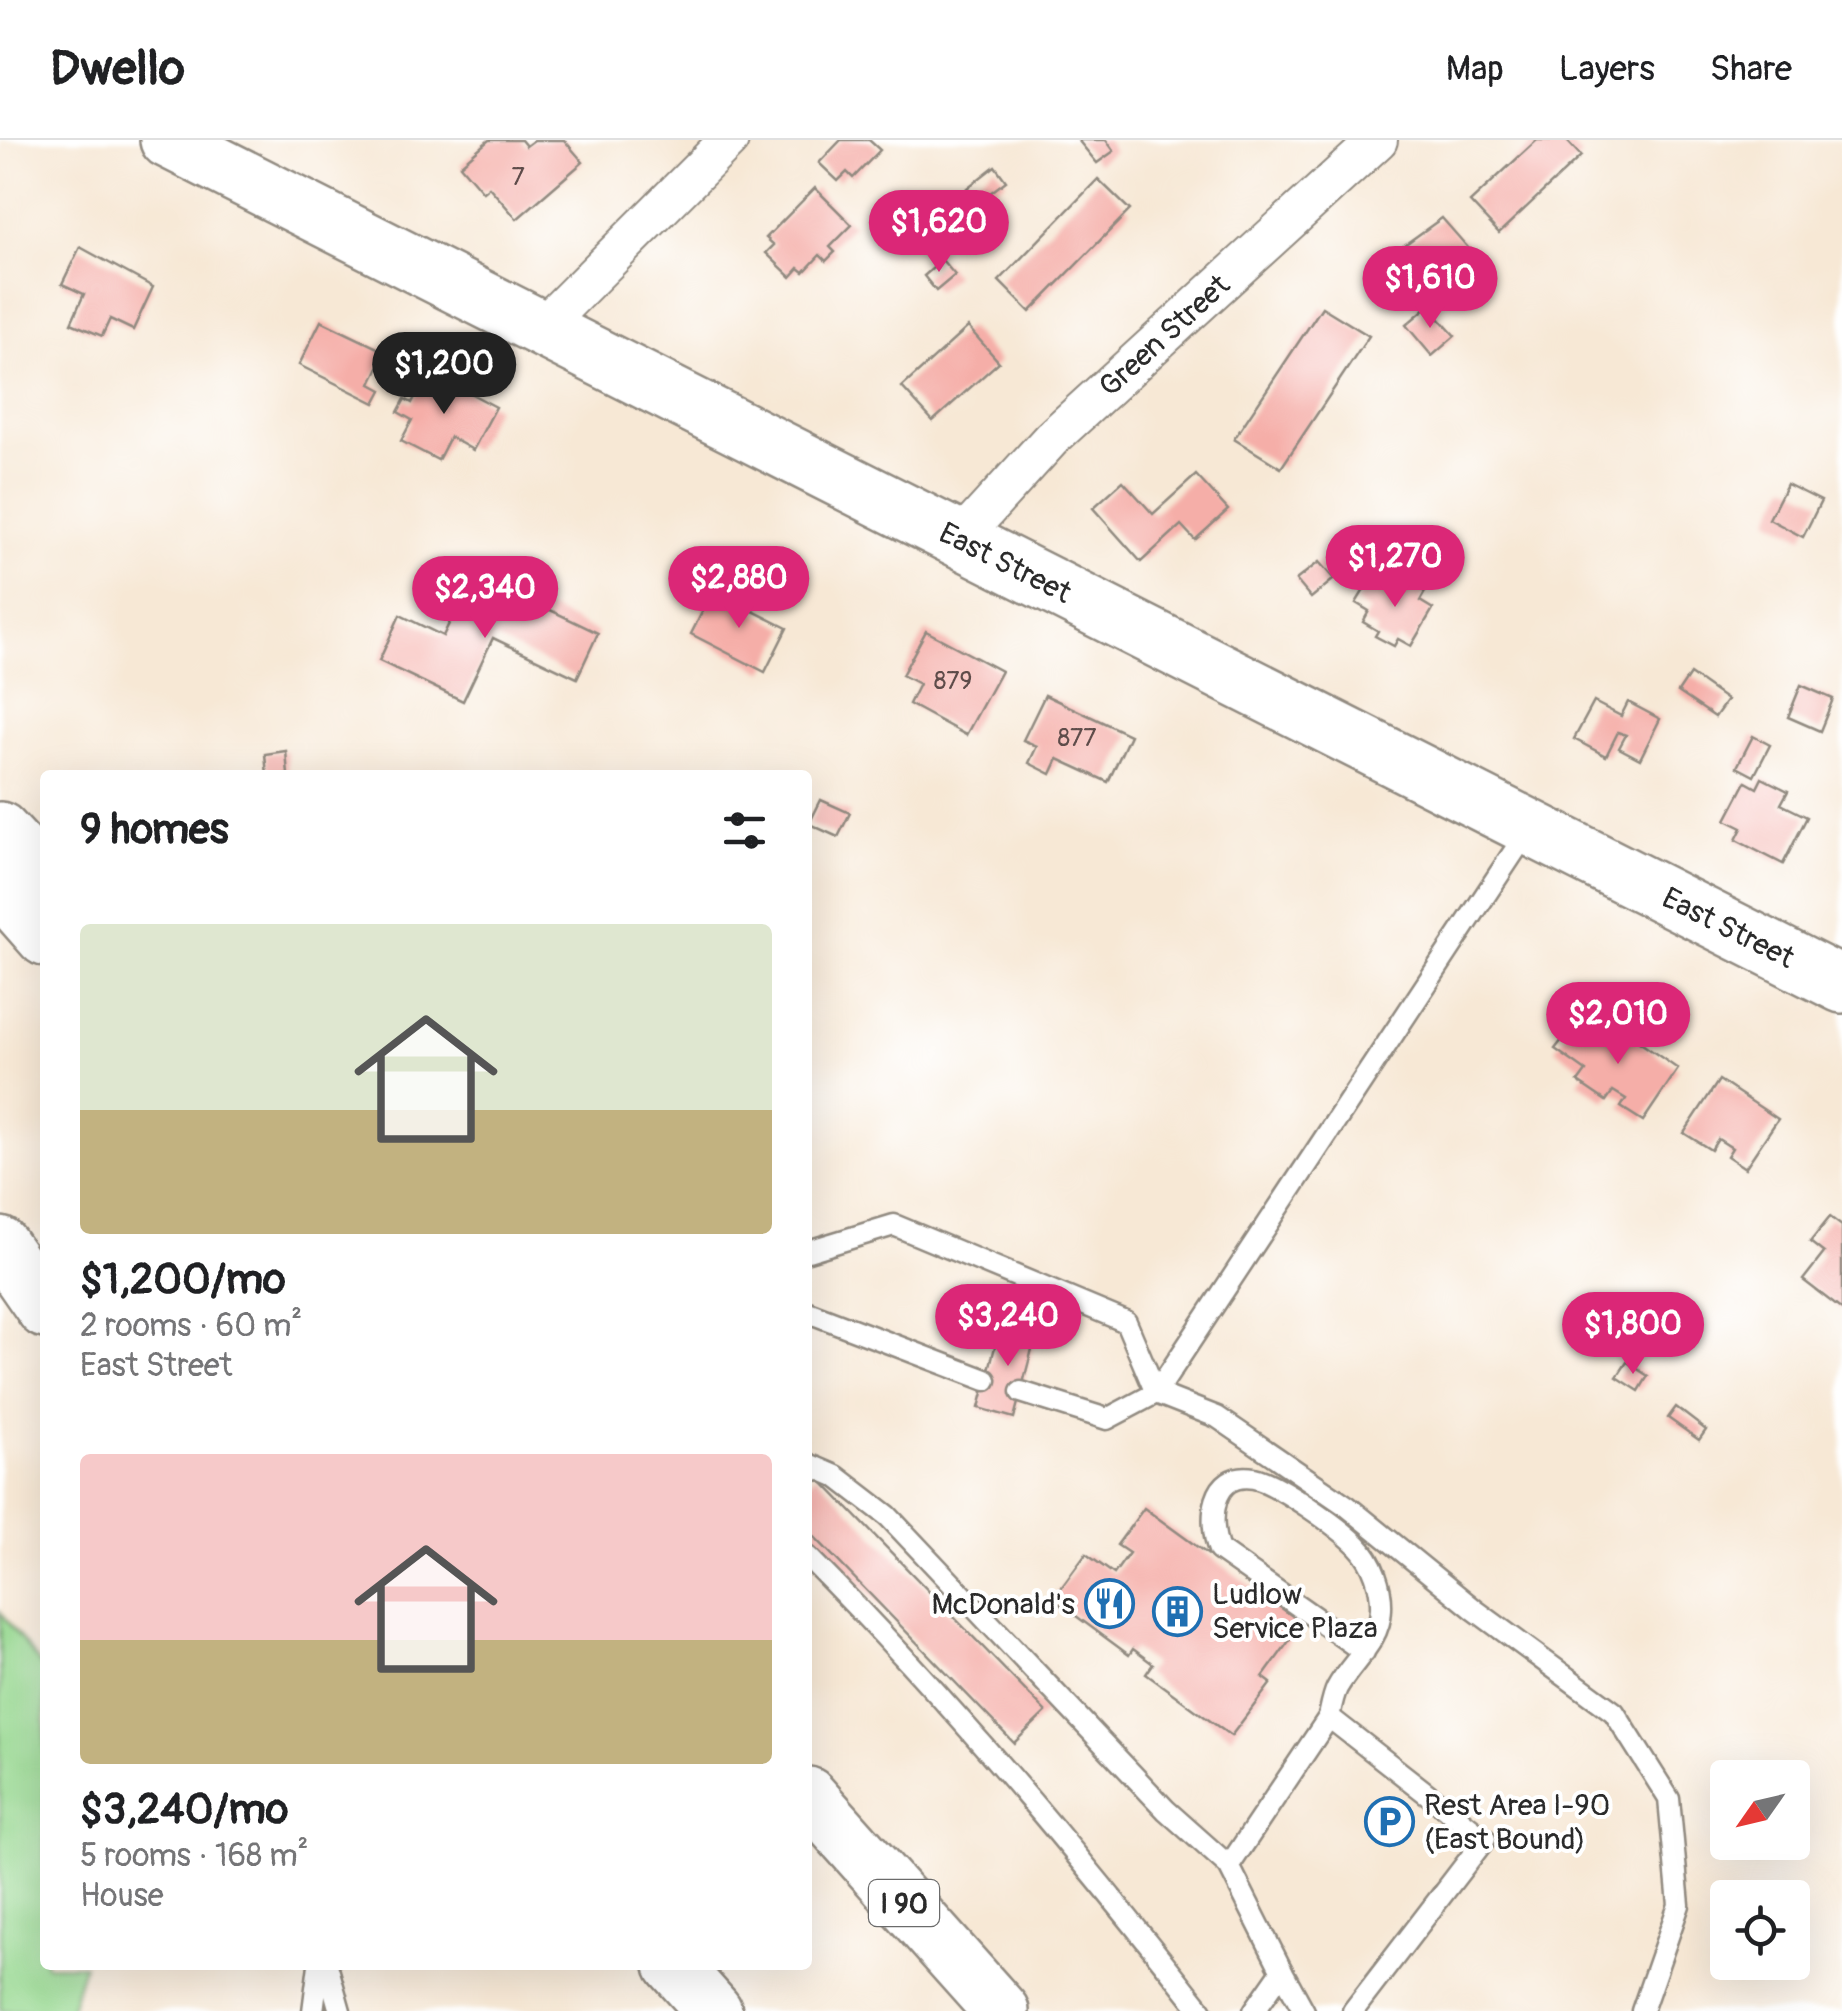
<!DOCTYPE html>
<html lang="en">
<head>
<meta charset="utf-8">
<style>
  body { margin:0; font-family:Pangolin,sans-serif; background:#f2f2f2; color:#202124; height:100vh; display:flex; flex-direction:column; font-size:38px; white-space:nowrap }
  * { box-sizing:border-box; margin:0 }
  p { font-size:32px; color:#757577 }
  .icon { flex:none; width:55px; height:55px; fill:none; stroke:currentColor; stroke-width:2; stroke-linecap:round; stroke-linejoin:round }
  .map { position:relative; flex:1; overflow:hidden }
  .sheet { position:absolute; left:40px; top:630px; width:772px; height:1200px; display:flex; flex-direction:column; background:#fff; border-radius:10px; box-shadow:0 10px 40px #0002 }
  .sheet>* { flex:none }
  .needle { width:65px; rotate:236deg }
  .controls { position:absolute; left:1710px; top:1620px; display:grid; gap:20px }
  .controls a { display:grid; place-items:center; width:100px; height:100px; border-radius:10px; background:#fff; box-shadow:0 10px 40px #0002; font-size:50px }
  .price { position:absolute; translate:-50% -85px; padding:0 22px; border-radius:35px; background:#db2777; color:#fff; font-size:32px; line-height:65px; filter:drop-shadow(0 2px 5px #0008) }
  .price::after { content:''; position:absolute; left:50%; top:60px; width:30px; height:22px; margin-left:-15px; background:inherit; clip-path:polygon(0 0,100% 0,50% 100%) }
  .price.current { background:#222; color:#fff }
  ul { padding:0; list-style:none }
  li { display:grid; align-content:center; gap:20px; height:530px; padding:0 40px }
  li span { display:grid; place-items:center; height:310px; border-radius:10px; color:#555 }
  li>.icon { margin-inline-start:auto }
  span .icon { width:180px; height:180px; fill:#fffc; stroke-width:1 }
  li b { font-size:42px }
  h2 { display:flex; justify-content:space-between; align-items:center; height:120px; padding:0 40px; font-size:42px }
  header { display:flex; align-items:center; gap:60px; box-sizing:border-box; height:140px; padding:0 50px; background:#fff; border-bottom:2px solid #e0e0e0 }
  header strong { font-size:48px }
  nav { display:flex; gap:55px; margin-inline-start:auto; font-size:35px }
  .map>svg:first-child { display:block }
</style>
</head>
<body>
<header>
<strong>Dwello</strong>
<nav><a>Map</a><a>Layers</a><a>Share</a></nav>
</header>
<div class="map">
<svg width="1842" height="1871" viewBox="0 0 1842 1871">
  <rect width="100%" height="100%" fill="#fff"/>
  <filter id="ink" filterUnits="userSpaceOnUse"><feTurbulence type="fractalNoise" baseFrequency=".01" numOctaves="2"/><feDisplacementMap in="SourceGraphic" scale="20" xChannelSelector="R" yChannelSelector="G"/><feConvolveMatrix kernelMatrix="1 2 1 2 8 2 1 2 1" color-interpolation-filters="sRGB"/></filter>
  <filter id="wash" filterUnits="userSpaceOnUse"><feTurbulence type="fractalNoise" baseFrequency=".0048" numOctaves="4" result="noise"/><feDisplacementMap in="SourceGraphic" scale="40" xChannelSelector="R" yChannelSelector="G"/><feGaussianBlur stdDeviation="2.25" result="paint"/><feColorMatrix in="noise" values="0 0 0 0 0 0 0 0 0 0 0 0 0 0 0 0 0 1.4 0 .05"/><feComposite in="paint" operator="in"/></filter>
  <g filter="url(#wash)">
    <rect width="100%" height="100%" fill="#f7e8d5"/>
    <polygon fill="#96d88f" stroke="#60825d" stroke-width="2.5" points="0,1472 45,1531 45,1825 84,1825 70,1871 0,1871"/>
    <g id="blocks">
      <g fill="#f5aea8">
        <polygon points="489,0 521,0 526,6 534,0 564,0 583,22 517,79 489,47 483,52 460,25"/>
        <polygon points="841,0 869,0 880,10 853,38 847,32 838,41 819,23"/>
        <polygon points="1078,0 1106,0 1114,11 1097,23"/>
        <polygon points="1537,0 1566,0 1581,16 1499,93 1470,62"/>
        <polygon points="995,26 1006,41 978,62 967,48"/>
        <polygon points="1098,39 1130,70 1030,172 999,141"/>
        <polygon points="815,48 852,85 830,107 835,112 826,121 820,115 804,132 799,128 791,137 766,113 774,105 766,98"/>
        <polygon points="1442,78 1470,110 1420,152 1389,116"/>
        <polygon points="80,107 153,147 133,190 110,179 102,196 71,183 84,154 62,144"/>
        <polygon points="942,120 955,135 936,151 924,136"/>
        <polygon points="1428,166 1455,196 1432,216 1406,185"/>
        <polygon points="1322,167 1369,196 1281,328 1234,299"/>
        <polygon points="321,181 386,212 371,244 382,250 375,263 299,225"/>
        <polygon points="968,187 999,222 933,281 902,247"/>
        <polygon points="428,231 496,267 473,310 450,297 438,320 401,301 412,280 398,272 405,259 412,263"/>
        <polygon points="1196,335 1228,370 1195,400 1181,385 1141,422 1093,368 1123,341 1153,374"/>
        <polygon points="1787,344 1821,361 1803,397 1769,379"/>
        <polygon points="1319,422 1334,439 1311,458 1296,440"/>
        <polygon points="1392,433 1425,452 1420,461 1433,469 1411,506 1398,499 1394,506 1375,496 1378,491 1363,482 1369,471 1356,463 1370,440 1384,447"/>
        <polygon points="469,442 536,474 540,465 598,493 577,538 493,498 463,561 379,521 400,475 443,496"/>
        <polygon points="713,451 787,488 765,532 691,494"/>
        <polygon points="926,491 1001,531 966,595 909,564 919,544 902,535"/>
        <polygon points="1690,534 1727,560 1715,577 1678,552"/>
        <polygon points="1801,545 1833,559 1820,591 1788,577"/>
        <polygon points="1045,555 1130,595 1108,642 1058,619 1051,634 1029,623 1037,606 1023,600"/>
        <polygon points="1594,562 1621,576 1628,562 1660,579 1640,619 1619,608 1626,595 1618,592 1606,616 1574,599"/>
        <polygon points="1753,596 1770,605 1754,636 1737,627"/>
        <polygon points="286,611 288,635 267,635 265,614"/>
        <polygon points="1762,638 1788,651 1781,664 1807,677 1783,724 1736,700 1742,688 1726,680 1746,642 1757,648"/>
        <polygon points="821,660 850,673 838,697 809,684"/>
        <polygon points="1580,877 1607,898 1616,886 1678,929 1643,981 1621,967 1626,959 1613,951 1606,961 1578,942 1586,931 1555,909"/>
        <polygon points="1719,940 1778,979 1745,1028 1727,1016 1732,1008 1718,999 1711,1010 1684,993"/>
        <polygon points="1830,1077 1842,1086 1842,1170 1803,1140 1824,1113 1810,1102"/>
        <polygon points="1002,1180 1037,1190 1014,1278 979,1268"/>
        <polygon points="1627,1222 1648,1236 1639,1251 1617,1237"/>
        <polygon points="1676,1267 1706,1290 1699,1300 1668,1278"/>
        <polygon points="816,1335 1046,1572 1014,1603 808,1390 808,1343"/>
        <polygon points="1144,1368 1302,1483 1263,1537 1271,1543 1231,1596 1146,1534 1153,1524 1133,1509 1129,1515 1053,1459 1086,1414 1114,1434 1129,1413 1117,1405"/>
      </g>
    </g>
  </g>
  <g filter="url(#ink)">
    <use href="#blocks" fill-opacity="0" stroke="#918a80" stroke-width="2.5"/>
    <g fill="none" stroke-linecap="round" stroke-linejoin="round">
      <defs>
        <g id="service">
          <polyline points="808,1111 894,1085 1126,1182 1156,1253"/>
          <polyline points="808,1172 986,1240"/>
          <polyline points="1021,1252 1107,1279 1156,1253 1217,1277 1347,1366 1475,1470 1614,1572 1669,1659 1679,1765 1642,1871"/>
          <polyline points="1156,1253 1529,689"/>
          <polyline points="808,1324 836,1336 888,1376 1166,1670 1229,1726"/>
          <path d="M808,1417C952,1562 1076,1711 1202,1871"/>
          <path d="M1329,1577C1331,1568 1333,1556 1337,1548C1352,1521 1380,1502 1381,1469C1382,1447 1373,1421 1357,1405C1340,1388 1278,1343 1254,1338C1211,1330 1208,1382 1219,1410L1364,1512"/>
          <polyline points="327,1825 340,1871"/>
          <polyline points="1282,1831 1304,1871"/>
          <polyline points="313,1871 319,1825"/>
          <polyline points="1254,1871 1282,1831 1229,1726 1329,1577 1485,1699 1353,1871"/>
        </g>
        <g id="minor">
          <polyline points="542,187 729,0"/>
          <path id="s1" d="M959,400L1051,299L1378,0"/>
        </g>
        <g id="secondary">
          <path id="s2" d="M168,0L1842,845"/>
        </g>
        <g id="motorway">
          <polyline points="0,690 45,738"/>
          <polyline points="0,747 45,798"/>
          <polyline points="0,1105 45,1170"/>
          <polyline points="808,1655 1001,1871"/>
          <polyline points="673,1825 714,1871"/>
        </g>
      </defs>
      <use href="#service" stroke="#918a80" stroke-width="25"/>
      <use href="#minor" stroke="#918a80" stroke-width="42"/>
      <use href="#secondary" stroke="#918a80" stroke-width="60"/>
      <use href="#motorway" stroke="#918a80" stroke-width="60"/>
      <use href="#service" stroke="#fff" stroke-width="20"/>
      <use href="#minor" stroke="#fff" stroke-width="38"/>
      <use href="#secondary" stroke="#fff" stroke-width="55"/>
      <use href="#motorway" stroke="#fff" stroke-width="55"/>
    </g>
  </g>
  <defs>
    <symbol id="restaurant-ring" viewBox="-11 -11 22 22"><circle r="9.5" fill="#fff" stroke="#1f6fb2" stroke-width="1.5"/><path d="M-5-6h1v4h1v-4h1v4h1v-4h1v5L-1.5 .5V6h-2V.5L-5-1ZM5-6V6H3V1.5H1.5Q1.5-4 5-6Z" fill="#1f6fb2"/></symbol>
    <symbol id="building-ring" viewBox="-11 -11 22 22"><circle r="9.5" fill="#fff" stroke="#1f6fb2" stroke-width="1.5"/><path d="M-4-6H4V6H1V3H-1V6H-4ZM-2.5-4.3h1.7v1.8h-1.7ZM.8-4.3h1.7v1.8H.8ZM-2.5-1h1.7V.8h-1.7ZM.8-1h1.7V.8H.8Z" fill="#1f6fb2"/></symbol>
    <symbol id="parking-ring" viewBox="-11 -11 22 22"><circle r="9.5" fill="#fff" stroke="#1f6fb2" stroke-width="1.5"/><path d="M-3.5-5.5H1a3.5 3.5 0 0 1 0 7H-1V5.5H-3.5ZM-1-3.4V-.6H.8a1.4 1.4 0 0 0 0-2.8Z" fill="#1f6fb2"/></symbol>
  </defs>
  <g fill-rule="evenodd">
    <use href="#restaurant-ring" x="1082" y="1436" width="55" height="55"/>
    <use href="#building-ring" x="1150" y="1444" width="55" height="55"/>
    <use href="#parking-ring" x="1362" y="1654" width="55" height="55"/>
  </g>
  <g text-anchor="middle" stroke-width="8" stroke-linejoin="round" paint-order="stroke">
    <g font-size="25" fill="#5e4c4a">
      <text x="518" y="45">7</text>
      <text x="953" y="549">879</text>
      <text x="1077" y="606">877</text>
    </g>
    <rect fill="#fff" stroke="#6b6b6b" stroke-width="2.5" x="869" y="1740" width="70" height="46" rx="8"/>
    <g font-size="28" font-weight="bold" fill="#2b2b2b">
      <text x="904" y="1773">I 90</text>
    </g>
    <g font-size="30" fill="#2b2b2b" stroke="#fff">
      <text dy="10" stroke="none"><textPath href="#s1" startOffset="290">Green Street</textPath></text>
      <text dy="10" stroke="none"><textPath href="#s2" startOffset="938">East Street</textPath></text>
      <text dy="10" stroke="none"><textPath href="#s2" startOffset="1748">East Street</textPath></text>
    </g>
    <g font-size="30" fill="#2b2b2b" stroke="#fff" text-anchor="start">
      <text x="1212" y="1464">Ludlow<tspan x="1212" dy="34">Service Plaza</tspan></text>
      <text x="1075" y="1474" text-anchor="end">McDonald's</text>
      <text x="1424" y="1675">Rest Area I-90<tspan x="1424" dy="34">(East Bound)</tspan></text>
    </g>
  </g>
</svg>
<div class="controls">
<a><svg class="needle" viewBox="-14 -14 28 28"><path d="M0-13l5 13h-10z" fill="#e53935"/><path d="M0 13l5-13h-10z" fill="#757577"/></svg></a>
<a><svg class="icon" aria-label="locate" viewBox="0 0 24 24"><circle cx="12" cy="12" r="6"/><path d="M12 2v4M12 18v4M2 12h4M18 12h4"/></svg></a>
</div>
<b class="price" style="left:939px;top:135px">$1,620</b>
<b class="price" style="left:1430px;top:191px">$1,610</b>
<b class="price current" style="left:444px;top:277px">$1,200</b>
<b class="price" style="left:1395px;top:470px">$1,270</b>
<b class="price" style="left:739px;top:491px">$2,880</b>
<b class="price" style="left:485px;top:501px">$2,340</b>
<b class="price" style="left:1618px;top:927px">$2,010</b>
<b class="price" style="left:1008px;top:1229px">$3,240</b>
<b class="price" style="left:1633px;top:1237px">$1,800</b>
<section class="sheet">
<h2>9 homes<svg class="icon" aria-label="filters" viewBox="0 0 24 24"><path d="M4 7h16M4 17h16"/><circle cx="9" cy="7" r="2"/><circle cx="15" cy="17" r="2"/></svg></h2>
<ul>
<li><span style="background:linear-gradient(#dfe7d0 60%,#c2b280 0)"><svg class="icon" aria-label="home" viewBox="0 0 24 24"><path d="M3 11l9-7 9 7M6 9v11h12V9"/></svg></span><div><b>$1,200/mo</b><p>2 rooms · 60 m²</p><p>East Street</p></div></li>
<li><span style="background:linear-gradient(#f6c9c9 60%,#c2b280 0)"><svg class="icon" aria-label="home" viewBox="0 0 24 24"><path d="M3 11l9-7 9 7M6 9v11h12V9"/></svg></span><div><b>$3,240/mo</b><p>5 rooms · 168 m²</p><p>House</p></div></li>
</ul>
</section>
</div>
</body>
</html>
